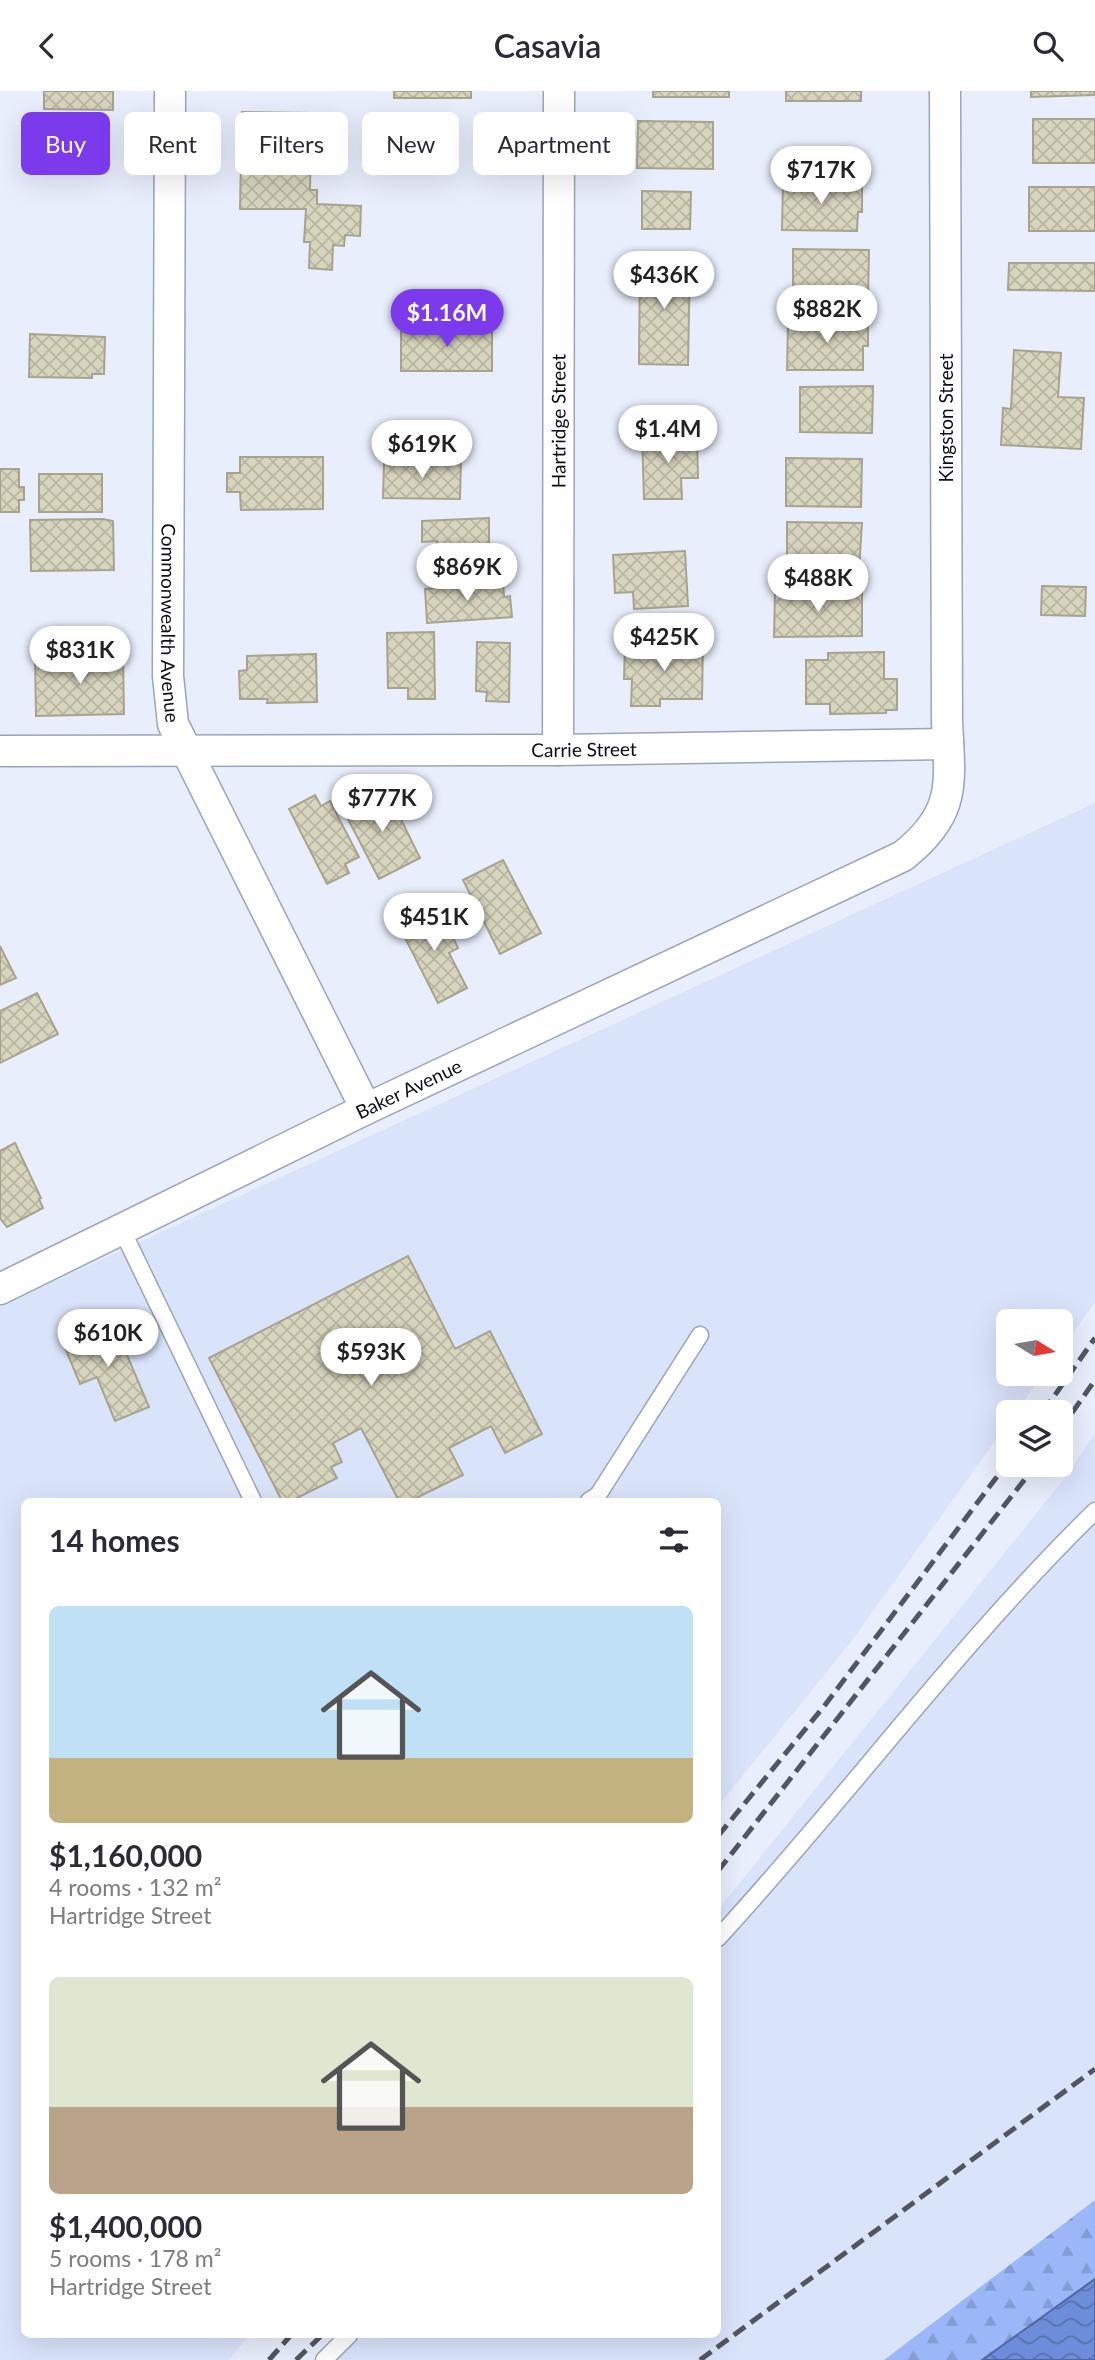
<!DOCTYPE html>
<html lang="en">
<head>
<meta charset="utf-8">
<style>
  body { margin:0; font-family:Lato,sans-serif; background:#f2f2f3; color:#2b2b33; height:100vh; display:flex; flex-direction:column; font-size:26px; white-space:nowrap }
  * { box-sizing:border-box; margin:0 }
  p { font-size:23px; color:#7c7c81 }
  .icon { flex:none; width:38px; height:38px; fill:none; stroke:currentColor; stroke-width:2; stroke-linecap:round; stroke-linejoin:round }
  .map { position:relative; flex:1; overflow:hidden }
  .details { position:absolute; left:21px; top:1407px; width:700px; height:840px; display:flex; flex-direction:column; background:#fff; border-radius:10px; box-shadow:0 7px 28px #0002 }
  .details>* { flex:none }
  .guide { position:absolute; left:21px; top:21px; width:700px; height:63px; display:flex; gap:14px }
  .needle { width:46px; rotate:101deg }
  .controls { position:absolute; left:996px; top:1218px; display:grid; gap:14px }
  .controls a { display:grid; place-items:center; width:77px; height:77px; border-radius:10px; background:#fff; box-shadow:0 7px 28px #0002; font-size:35px }
  .price { position:absolute; translate:-50% -60px; padding:0 16px; border-radius:24px; background:#fff; color:#222; font-size:23px; line-height:46px; filter:drop-shadow(0 2px 4px #0008) }
  .price::after { content:''; position:absolute; left:50%; top:42px; width:21px; height:16px; margin-left:-10px; background:inherit; clip-path:polygon(0 0,100% 0,50% 100%) }
  .price.on { background:#7c3aed; color:#fff }
  ul { padding:0; list-style:none }
  li { display:grid; align-content:center; gap:14px; height:371px; padding:0 28px }
  li span { display:grid; place-items:center; height:217px; border-radius:10px; color:#555 }
  li>.icon { margin-inline-start:auto }
  span .icon { width:126px; height:126px; fill:#fffc; stroke-width:1 }
  li b { font-size:30px }
  h2 { display:flex; justify-content:space-between; align-items:center; height:84px; padding:0 28px; font-size:30px }
  .tag { padding:0 24px; border-radius:10px; background:#fff; box-shadow:0 7px 28px #0002; font-size:24px; line-height:63px }
  .tag.on { background:#7c3aed; color:#fff }
  header { display:flex; justify-content:space-between; align-items:center; height:91px; padding:0 28px; background:#fff; font-size:32px; font-weight:600 }
  .map>svg:first-child { display:block }
</style>
</head>
<body>
<header><svg class="icon" aria-label="back" viewBox="0 0 24 24"><path d="M15 5l-7 7 7 7"/></svg>Casavia<svg class="icon" aria-label="search" viewBox="0 0 24 24"><circle cx="10" cy="10" r="6"/><path d="M15 15l6 6"/></svg></header>
<div class="map">
<svg width="1095" height="2269" viewBox="0 0 1095 2269">
  <defs>
    <pattern id="forest-firs" width="22" height="20" patternUnits="userSpaceOnUse" patternTransform="scale(1.75)"><rect width="22" height="20" fill="#9bb7f8"/><path d="M5 1l3.5 6h-7zM16 11l3.5 6h-7z" fill="#849cd4"/></pattern>
    <pattern id="water-waves" width="16" height="10" patternUnits="userSpaceOnUse" patternTransform="scale(1.75)"><rect width="16" height="10" fill="#6d8ddb"/><path d="M0 5q4-4 8 0t8 0" fill="none" stroke="#5872b0"/></pattern>
    <pattern id="building-cross-hatch" width="8" height="8" patternUnits="userSpaceOnUse" patternTransform="scale(1.75)"><rect width="8" height="8" fill="#d8d5be"/><path d="M0 0l8 8M0 8l8-8" fill="none" stroke="#b8b6a2"/></pattern>
  </defs>
  <rect width="100%" height="100%" fill="#e8eefc"/>
  <g fill="#d9e3fa">
    <polygon points="1095,712 1095,1211 1061,1259 1060,1230 1008,1230 1008,1283 1043,1283 1016,1321 1008,1321 1008,1332 850,1552 718,1715 718,1410 24,1410 24,2244 250,2244 228,2269 0,2269 0,1215"/>
    <polygon points="1095,1342 1095,2109 884,2269 324,2269 347,2244 718,2244 718,1819 1064,1388"/>
  </g>
  <polygon fill="url(#forest-firs)" points="1095,2109 1095,2188 982,2269 884,2269"/>
  <polygon fill="url(#water-waves)" stroke="#5067a0" stroke-width="2" points="1095,2188 1095,2269 982,2269"/>
  <g fill="url(#building-cross-hatch)" stroke="#a7a48d" stroke-width="2">
    <polygon points="44,0 113,0 113,19 44,18"/>
    <rect x="394" y="0" width="77" height="7"/>
    <rect x="653" y="0" width="76" height="6"/>
    <rect x="786" y="0" width="75" height="10"/>
    <polygon points="1031,0 1095,0 1095,4 1031,6"/>
    <polygon points="242,21 311,22 310,99 317,99 317,113 361,115 360,145 345,144 344,155 333,154 332,179 309,177 310,151 304,151 306,118 240,118"/>
    <rect x="1033" y="28" width="62" height="44"/>
    <polygon points="638,30 713,31 713,78 637,77"/>
    <polygon points="783,91 862,92 862,121 858,121 857,140 782,139"/>
    <rect x="1029" y="96" width="66" height="44"/>
    <polygon points="642,100 691,101 690,138 642,138"/>
    <polygon points="793,158 869,159 868,207 793,206"/>
    <polygon points="640,167 690,168 688,274 639,273"/>
    <polygon points="1009,172 1095,172 1095,200 1008,199"/>
    <polygon points="788,230 868,230 868,255 863,255 863,279 787,279"/>
    <rect x="401" y="237" width="91" height="43"/>
    <polygon points="30,243 105,246 104,283 92,283 92,287 29,286"/>
    <polygon points="1014,259 1061,262 1058,306 1084,307 1081,358 1001,354 1003,317 1011,318"/>
    <polygon points="873,295 872,342 800,341 800,296"/>
    <polygon points="642,344 697,344 698,387 681,387 682,408 644,408"/>
    <polygon points="240,366 323,366 323,418 241,419 240,401 227,401 227,382 240,382"/>
    <polygon points="786,367 862,368 861,416 786,415"/>
    <polygon points="384,370 461,370 460,408 383,407"/>
    <polygon points="0,378 19,378 19,396 24,396 24,409 19,409 19,421 0,421"/>
    <rect x="39" y="383" width="63" height="38"/>
    <polygon points="489,427 489,465 479,466 479,476 438,477 437,450 422,451 422,430"/>
    <polygon points="103,428 113,430 114,479 31,480 30,429"/>
    <polygon points="787,431 862,432 859,479 787,478"/>
    <polygon points="685,460 688,515 634,518 633,501 615,502 613,464"/>
    <polygon points="503,492 504,506 510,505 512,526 427,532 425,498"/>
    <polygon points="1042,495 1086,496 1085,525 1041,524"/>
    <polygon points="775,499 862,501 862,545 774,546"/>
    <polygon points="434,541 435,608 408,608 408,597 388,597 387,542"/>
    <polygon points="477,551 510,552 509,611 486,610 487,601 476,600"/>
    <polygon points="625,554 703,555 702,608 660,608 660,615 631,615 632,588 624,588"/>
    <polygon points="884,561 884,588 897,588 897,619 886,619 886,622 830,623 830,613 806,613 806,569 828,569 828,562"/>
    <polygon points="316,563 317,611 267,612 268,608 240,608 239,580 247,579 247,565"/>
    <polygon points="123,565 124,623 36,625 35,567"/>
    <polygon points="380,699 385,708 390,706 420,767 379,788 348,728 354,725 349,715"/>
    <polygon points="315,704 321,715 330,710 359,766 345,773 349,782 327,793 289,718"/>
    <polygon points="503,769 541,842 500,863 463,789"/>
    <polygon points="438,815 458,857 449,862 467,897 438,912 399,835"/>
    <polygon points="0,855 16,887 0,894"/>
    <polygon points="37,902 58,943 0,972 0,920"/>
    <polygon points="15,1052 41,1107 39,1108 43,1117 7,1136 0,1127 0,1060"/>
    <polygon points="408,1165 455,1258 490,1240 542,1343 505,1362 491,1335 449,1357 463,1384 410,1410 399,1410 361,1337 333,1352 342,1371 331,1376 337,1387 291,1410 282,1410 209,1267"/>
    <polygon points="113,1231 149,1316 115,1330 97,1286 80,1293 63,1252"/>
  </g>
  <g fill="none" stroke-linecap="round" stroke-linejoin="round">
    <defs>
      <g id="lane">
        <polyline points="122,1139 253,1410"/>
        <polyline points="589,1410 598,1404 700,1244"/>
        <path d="M718,1847C847,1707 959,1553 1095,1420"/>
        <polyline points="324,2269 349,2244"/>
      </g>
      <g id="street">
        <path id="s1" d="M170,0L168,585L173,633L366,1018"/>
        <path id="s2" d="M558,659L559,0"/>
        <path id="s3" d="M0,660L558,659L948,653"/>
        <path id="s4" d="M0,1198L366,1018L903,765C957,722 950,693 947,630L945,0"/>
      </g>
    </defs>
    <use href="#lane" stroke="#9ba4b9" stroke-width="19"/>
    <use href="#street" stroke="#9ba4b9" stroke-width="33"/>
    <use href="#lane" stroke="#fff" stroke-width="16"/>
    <use href="#street" stroke="#fff" stroke-width="30"/>
    <g stroke="#525660" stroke-width="5" stroke-dasharray="14 7" stroke-linecap="butt">
      <polyline points="1043,1321 1095,1247"/>
      <polyline points="1060,1339 1095,1289"/>
      <polyline points="718,1745 825,1614 1008,1371"/>
      <polyline points="718,1780 1036,1374"/>
      <polyline points="269,2269 291,2244"/>
      <polyline points="296,2269 322,2244"/>
      <polyline points="700,2269 1095,1978"/>
    </g>
  </g>
  <g text-anchor="middle" stroke-width="6" stroke-linejoin="round" paint-order="stroke">
    <g font-size="19" fill="#0b0e15" stroke="#fff">
      <text transform="translate(946 327) rotate(-90)" y="7">Kingston Street</text>
      <text dy="7" stroke="none"><textPath href="#s2" startOffset="329">Hartridge Street</textPath></text>
      <text dy="7" stroke="none"><textPath href="#s1" startOffset="532">Commonwealth Avenue</textPath></text>
      <text dy="7" stroke="none"><textPath href="#s3" startOffset="584">Carrie Street</textPath></text>
      <text dy="7" stroke="none"><textPath href="#s4" startOffset="455">Baker Avenue</textPath></text>
    </g>
  </g>
</svg>
<div class="controls">
<a><svg class="needle" viewBox="-14 -14 28 28"><path d="M0-13l5 13h-10z" fill="#e53935"/><path d="M0 13l5-13h-10z" fill="#7c7c81"/></svg></a>
<a><svg class="icon" aria-label="layers" viewBox="0 0 24 24"><path d="M12 4l9 5-9 5-9-5zM3 14l9 5 9-5"/></svg></a>
</div>
<b class="price" style="left:821px;top:115px">$717K</b>
<b class="price" style="left:664px;top:220px">$436K</b>
<b class="price" style="left:827px;top:254px">$882K</b>
<b class="price on" style="left:447px;top:258px">$1.16M</b>
<b class="price" style="left:668px;top:374px">$1.4M</b>
<b class="price" style="left:422px;top:389px">$619K</b>
<b class="price" style="left:467px;top:512px">$869K</b>
<b class="price" style="left:818px;top:523px">$488K</b>
<b class="price" style="left:664px;top:582px">$425K</b>
<b class="price" style="left:80px;top:595px">$831K</b>
<b class="price" style="left:382px;top:743px">$777K</b>
<b class="price" style="left:434px;top:862px">$451K</b>
<b class="price" style="left:108px;top:1278px">$610K</b>
<b class="price" style="left:371px;top:1297px">$593K</b>
<div class="guide">
<a class="tag on">Buy</a>
<a class="tag">Rent</a>
<a class="tag">Filters</a>
<a class="tag">New</a>
<a class="tag">Apartment</a>
</div>
<section class="details">
<h2>14 homes<svg class="icon" aria-label="filters" viewBox="0 0 24 24"><path d="M4 7h16M4 17h16"/><circle cx="9" cy="7" r="2"/><circle cx="15" cy="17" r="2"/></svg></h2>
<ul>
<li><span style="background:linear-gradient(#bfe0f5 70%,#c2b280 0)"><svg class="icon" aria-label="home" viewBox="0 0 24 24"><path d="M3 11l9-7 9 7M6 9v11h12V9"/></svg></span><div><b>$1,160,000</b><p>4 rooms · 132 m²</p><p>Hartridge Street</p></div></li>
<li><span style="background:linear-gradient(#dfe7d0 60%,#b9a48a 0)"><svg class="icon" aria-label="home" viewBox="0 0 24 24"><path d="M3 11l9-7 9 7M6 9v11h12V9"/></svg></span><div><b>$1,400,000</b><p>5 rooms · 178 m²</p><p>Hartridge Street</p></div></li>
</ul>
</section>
</div>
</body>
</html>
